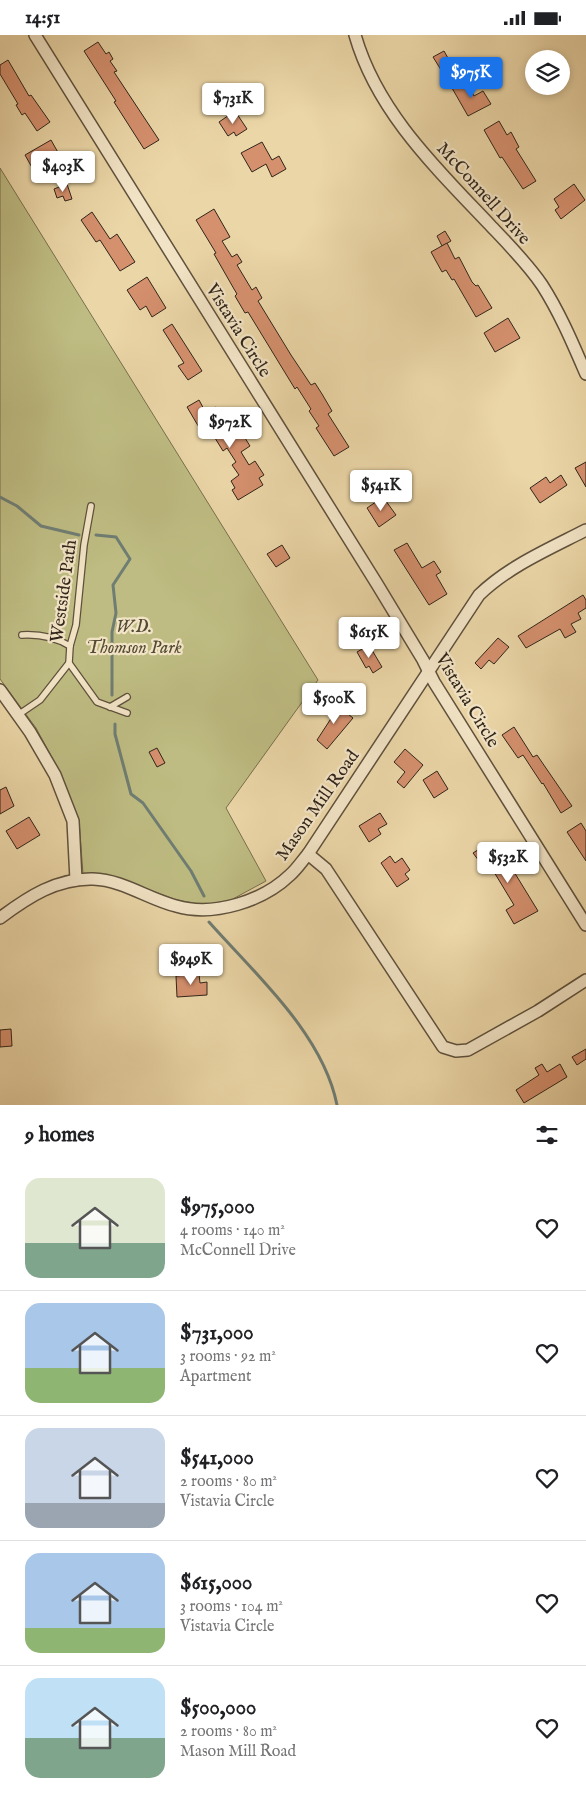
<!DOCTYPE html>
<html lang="en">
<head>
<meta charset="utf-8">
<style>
  body { margin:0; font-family:"IM FELL English",serif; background:#f2f2f2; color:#202124; height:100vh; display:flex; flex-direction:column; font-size:19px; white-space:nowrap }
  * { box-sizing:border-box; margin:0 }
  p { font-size:16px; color:#757577 }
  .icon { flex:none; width:28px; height:28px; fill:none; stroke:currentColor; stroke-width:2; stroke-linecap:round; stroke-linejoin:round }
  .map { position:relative; height:1070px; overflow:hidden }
  .side { display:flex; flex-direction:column; background:#fff; flex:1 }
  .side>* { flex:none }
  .controls { position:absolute; left:525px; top:15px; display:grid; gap:10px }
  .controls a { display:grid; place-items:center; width:45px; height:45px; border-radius:50%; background:#fff; box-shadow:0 2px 8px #0003; font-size:25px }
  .price { position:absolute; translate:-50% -42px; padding:0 11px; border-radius:5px; background:#fff; color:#222; font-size:16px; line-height:32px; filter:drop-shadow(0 1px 2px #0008) }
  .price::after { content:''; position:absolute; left:50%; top:30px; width:15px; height:11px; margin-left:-8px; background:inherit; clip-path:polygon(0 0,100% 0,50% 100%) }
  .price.on { background:#1a73e8; color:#fff }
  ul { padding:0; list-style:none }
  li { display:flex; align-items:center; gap:15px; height:125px; padding:0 25px }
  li+li { border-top:1px solid #e0e0e0 }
  li span { display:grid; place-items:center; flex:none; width:140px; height:100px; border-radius:15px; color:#555 }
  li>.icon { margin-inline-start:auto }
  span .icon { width:60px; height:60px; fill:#fffc; stroke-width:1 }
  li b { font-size:21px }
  h2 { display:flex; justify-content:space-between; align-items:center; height:60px; padding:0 25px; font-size:21px }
  .status { display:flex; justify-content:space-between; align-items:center; height:35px; padding:0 25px; background:#fff; direction:ltr }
  .status svg { height:14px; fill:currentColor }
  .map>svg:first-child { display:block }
</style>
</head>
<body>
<div class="status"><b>14:51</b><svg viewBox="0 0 49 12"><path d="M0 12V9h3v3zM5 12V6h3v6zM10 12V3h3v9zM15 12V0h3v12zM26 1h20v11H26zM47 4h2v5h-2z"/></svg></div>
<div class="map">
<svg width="586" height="1070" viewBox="0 0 586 1070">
  <rect width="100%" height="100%" fill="#ebd6a7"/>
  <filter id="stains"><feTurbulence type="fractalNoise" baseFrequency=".004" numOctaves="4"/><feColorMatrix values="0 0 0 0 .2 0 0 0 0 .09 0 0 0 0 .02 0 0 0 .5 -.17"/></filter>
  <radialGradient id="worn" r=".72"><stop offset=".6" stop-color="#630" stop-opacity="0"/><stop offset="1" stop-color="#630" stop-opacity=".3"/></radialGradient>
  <polygon fill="#bebc82" stroke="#77704e" points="0,133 318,645 226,773 266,846 231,865 203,870 177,865 113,841 83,839 79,785 61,739 36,693 0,644"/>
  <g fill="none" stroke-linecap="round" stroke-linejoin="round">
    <g stroke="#6f7d73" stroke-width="3">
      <polyline points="0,462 17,471 41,491 79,500"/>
      <polyline points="96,500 116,502 130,524 113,550 116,578 112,597 112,660"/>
      <polyline points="115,689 115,699 131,759 143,768 191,836 204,861"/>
      <path d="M209,887C256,940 323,999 337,1070"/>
    </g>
  </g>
  <g fill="#d5906e" stroke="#30251a">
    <polygon points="98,7 106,19 109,17 113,24 110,26 117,36 114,37 159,105 144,114 114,67 116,66 84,16"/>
    <polygon points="444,16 453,32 443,38 433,22"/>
    <polygon points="8,25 29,61 31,60 50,87 37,96 25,78 22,80 16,70 18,69 0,39 0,30"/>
    <polygon points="466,46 474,61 483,56 491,69 468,81 452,53"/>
    <polygon points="235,76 247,94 236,101 234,97 228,101 219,87"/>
    <polygon points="499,86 507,100 511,97 519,112 516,114 536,146 523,154 502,122 500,123 484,95"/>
    <polygon points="51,105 60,121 34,136 25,120"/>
    <polygon points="262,107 272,125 279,121 286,134 272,142 266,129 252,137 241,118"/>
    <polygon points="67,149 72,164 65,166 63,161 57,163 54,154"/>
    <polygon points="574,149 585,165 561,184 555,175 559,172 554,164"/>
    <polygon points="214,174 230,202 222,206 232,222 237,219 242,227 237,230 252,255 256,252 262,263 258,266 291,320 311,350 315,348 322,359 332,376 328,379 349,412 334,421 316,393 319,391 309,376 311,374 297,352 295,354 248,277 245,278 235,261 237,259 234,254 214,219 216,218 196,185"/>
    <polygon points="92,177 110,204 117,199 135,227 120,236 100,205 96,207 81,185"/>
    <polygon points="445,196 451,206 442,211 437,201"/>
    <polygon points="447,208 455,224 459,222 472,247 476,251 478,250 492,273 476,282 454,244 452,245 446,235 442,237 431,217"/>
    <polygon points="147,242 166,273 152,282 146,271 140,275 127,255"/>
    <polygon points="508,283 520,303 495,317 484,298"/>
    <polygon points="172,289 202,336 188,345 178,331 184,328 163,295"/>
    <polygon points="199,365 206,378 216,372 234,399 240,395 250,411 241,417 249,430 255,426 264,440 259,443 263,450 238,465 232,455 235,453 231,446 239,440 232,430 236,427 227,413 223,416 207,390 200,394 187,372"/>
    <polygon points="586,427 586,452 575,433"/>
    <polygon points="561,440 567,450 540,468 530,453 546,442 550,448"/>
    <polygon points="383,462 396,480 379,492 367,473"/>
    <polygon points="407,508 422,533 434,526 441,537 436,540 447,559 429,570 394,515"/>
    <polygon points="282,510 290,523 276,532 267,519"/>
    <polygon points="583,560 586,565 586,573 578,578 581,584 571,589 576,597 565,603 560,594 526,613 518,601"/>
    <polygon points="498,603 509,612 494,629 489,625 481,634 475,628"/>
    <polygon points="369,610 382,632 373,638 369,631 366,633 357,617"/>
    <polygon points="333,667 353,683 327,714 317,705 332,682 325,676"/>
    <polygon points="514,692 533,722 537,720 572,771 561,778 543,748 542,749 523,720 518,723 502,700"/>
    <polygon points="157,713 165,728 157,732 149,717"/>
    <polygon points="405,714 423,730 404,753 397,747 405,737 394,727"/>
    <polygon points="437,736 448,754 434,763 423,745"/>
    <polygon points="6,752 14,771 0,779 0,755"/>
    <polygon points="380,778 387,789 378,794 381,799 369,807 359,791"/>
    <polygon points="29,782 40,800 17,814 6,796"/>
    <polygon points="581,788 586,796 586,826 567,797"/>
    <polygon points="489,808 503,830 508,827 538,876 514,889 506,875 514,870 491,832 486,835 473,818"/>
    <polygon points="390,821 395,828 402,823 410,835 405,839 409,844 397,852 381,828"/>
    <polygon points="199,939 200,948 207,947 207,960 177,962 176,941"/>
    <polygon points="11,994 12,1011 0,1012 0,995"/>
    <polygon points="586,1014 586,1024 577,1030 572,1022"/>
    <polygon points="542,1029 547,1037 560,1029 567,1042 524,1068 516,1055 539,1040 535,1033"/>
  </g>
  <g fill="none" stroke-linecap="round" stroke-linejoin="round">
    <defs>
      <g id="lane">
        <path d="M22,600C40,599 55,602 70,611"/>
        <polyline points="69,628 97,667 127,678"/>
        <polyline points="110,672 127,662"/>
        <polyline points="18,680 40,665 69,628 70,611 76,590 84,510 91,471"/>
      </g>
      <g id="street">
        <polyline points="35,0 377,549 423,625 434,647 586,890"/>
        <path d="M355,0C377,77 437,134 490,190C508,209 528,229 542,250C560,278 573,309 586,339"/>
        <polyline points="0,655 30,697 55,740 73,786 76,845"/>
        <polyline points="308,819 326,834 443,1012 456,1016 468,1015 538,976 586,945"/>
        <path d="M0,883C28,862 57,843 93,844C123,845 148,864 176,871C214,882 263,866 290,840C297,834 302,826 308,819L479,560C509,531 549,514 586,495"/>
      </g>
    </defs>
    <use href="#lane" stroke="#5f513d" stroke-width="8"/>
    <use href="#street" stroke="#5f513d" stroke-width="14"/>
    <use href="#lane" stroke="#f2e4c6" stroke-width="5.5"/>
    <use href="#street" stroke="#f2e4c6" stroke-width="11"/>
  </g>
  <g text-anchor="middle" stroke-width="4.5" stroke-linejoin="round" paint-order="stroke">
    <g font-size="18" fill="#30251a" stroke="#f2e4c6">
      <text transform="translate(484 158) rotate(48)" y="6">McConnell Drive</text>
      <text transform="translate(239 295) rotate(58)" y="6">Vistavia Circle</text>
      <text transform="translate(63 556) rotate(-82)" y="6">Westside Path</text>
      <text transform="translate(468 665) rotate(59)" y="6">Vistavia Circle</text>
      <text transform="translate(317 770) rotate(-55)" y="6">Mason Mill Road</text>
    </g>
    <g font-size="18" font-style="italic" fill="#544b34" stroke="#f2e4c6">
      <text x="134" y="597">W.D.<tspan x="134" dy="21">Thomson Park</tspan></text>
    </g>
  </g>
  <rect width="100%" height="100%" filter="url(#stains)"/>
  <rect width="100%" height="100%" fill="url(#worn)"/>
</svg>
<div class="controls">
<a><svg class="icon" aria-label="layers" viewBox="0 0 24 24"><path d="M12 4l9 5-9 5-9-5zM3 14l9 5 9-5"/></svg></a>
</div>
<b class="price on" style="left:471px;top:64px">$975K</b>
<b class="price" style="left:233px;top:90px">$731K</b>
<b class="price" style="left:63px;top:158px">$403K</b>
<b class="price" style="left:230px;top:414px">$972K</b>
<b class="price" style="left:381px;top:477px">$541K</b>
<b class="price" style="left:369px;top:624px">$615K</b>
<b class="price" style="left:334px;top:690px">$500K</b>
<b class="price" style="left:508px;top:849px">$532K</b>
<b class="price" style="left:191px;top:951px">$949K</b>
</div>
<section class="side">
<h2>9 homes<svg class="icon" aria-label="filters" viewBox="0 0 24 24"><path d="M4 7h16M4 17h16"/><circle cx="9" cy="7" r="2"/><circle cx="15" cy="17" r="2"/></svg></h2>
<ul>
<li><span style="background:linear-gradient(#dfe7d0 65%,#7fa58c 0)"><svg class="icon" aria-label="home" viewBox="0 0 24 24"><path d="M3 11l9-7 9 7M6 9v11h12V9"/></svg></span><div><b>$975,000</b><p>4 rooms · 140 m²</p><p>McConnell Drive</p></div><svg class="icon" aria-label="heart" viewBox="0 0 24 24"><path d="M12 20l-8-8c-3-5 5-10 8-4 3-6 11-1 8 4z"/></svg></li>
<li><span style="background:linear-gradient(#a9c7e8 65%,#8fb573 0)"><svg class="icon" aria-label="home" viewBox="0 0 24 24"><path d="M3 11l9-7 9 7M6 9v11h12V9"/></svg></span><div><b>$731,000</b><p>3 rooms · 92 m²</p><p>Apartment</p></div><svg class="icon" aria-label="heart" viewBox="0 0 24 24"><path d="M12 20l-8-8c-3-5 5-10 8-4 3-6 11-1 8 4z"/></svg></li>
<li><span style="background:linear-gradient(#c9d6e8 75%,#9aa5b1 0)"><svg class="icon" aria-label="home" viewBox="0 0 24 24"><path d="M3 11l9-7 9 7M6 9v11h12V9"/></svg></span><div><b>$541,000</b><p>2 rooms · 80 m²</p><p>Vistavia Circle</p></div><svg class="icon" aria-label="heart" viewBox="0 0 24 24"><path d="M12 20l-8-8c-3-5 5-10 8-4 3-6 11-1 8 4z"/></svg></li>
<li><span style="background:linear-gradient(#a9c7e8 75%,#8fb573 0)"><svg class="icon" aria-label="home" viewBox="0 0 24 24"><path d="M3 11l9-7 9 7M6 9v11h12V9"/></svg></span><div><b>$615,000</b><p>3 rooms · 104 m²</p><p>Vistavia Circle</p></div><svg class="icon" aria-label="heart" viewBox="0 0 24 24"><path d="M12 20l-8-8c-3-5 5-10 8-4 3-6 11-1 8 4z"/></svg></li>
<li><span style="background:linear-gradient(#bfe0f5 60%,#7fa58c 0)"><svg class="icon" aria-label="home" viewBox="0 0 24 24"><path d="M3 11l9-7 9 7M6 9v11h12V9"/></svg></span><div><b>$500,000</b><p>2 rooms · 80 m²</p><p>Mason Mill Road</p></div><svg class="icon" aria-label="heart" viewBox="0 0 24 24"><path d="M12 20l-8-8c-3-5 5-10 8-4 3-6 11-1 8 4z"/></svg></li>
</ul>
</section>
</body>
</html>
